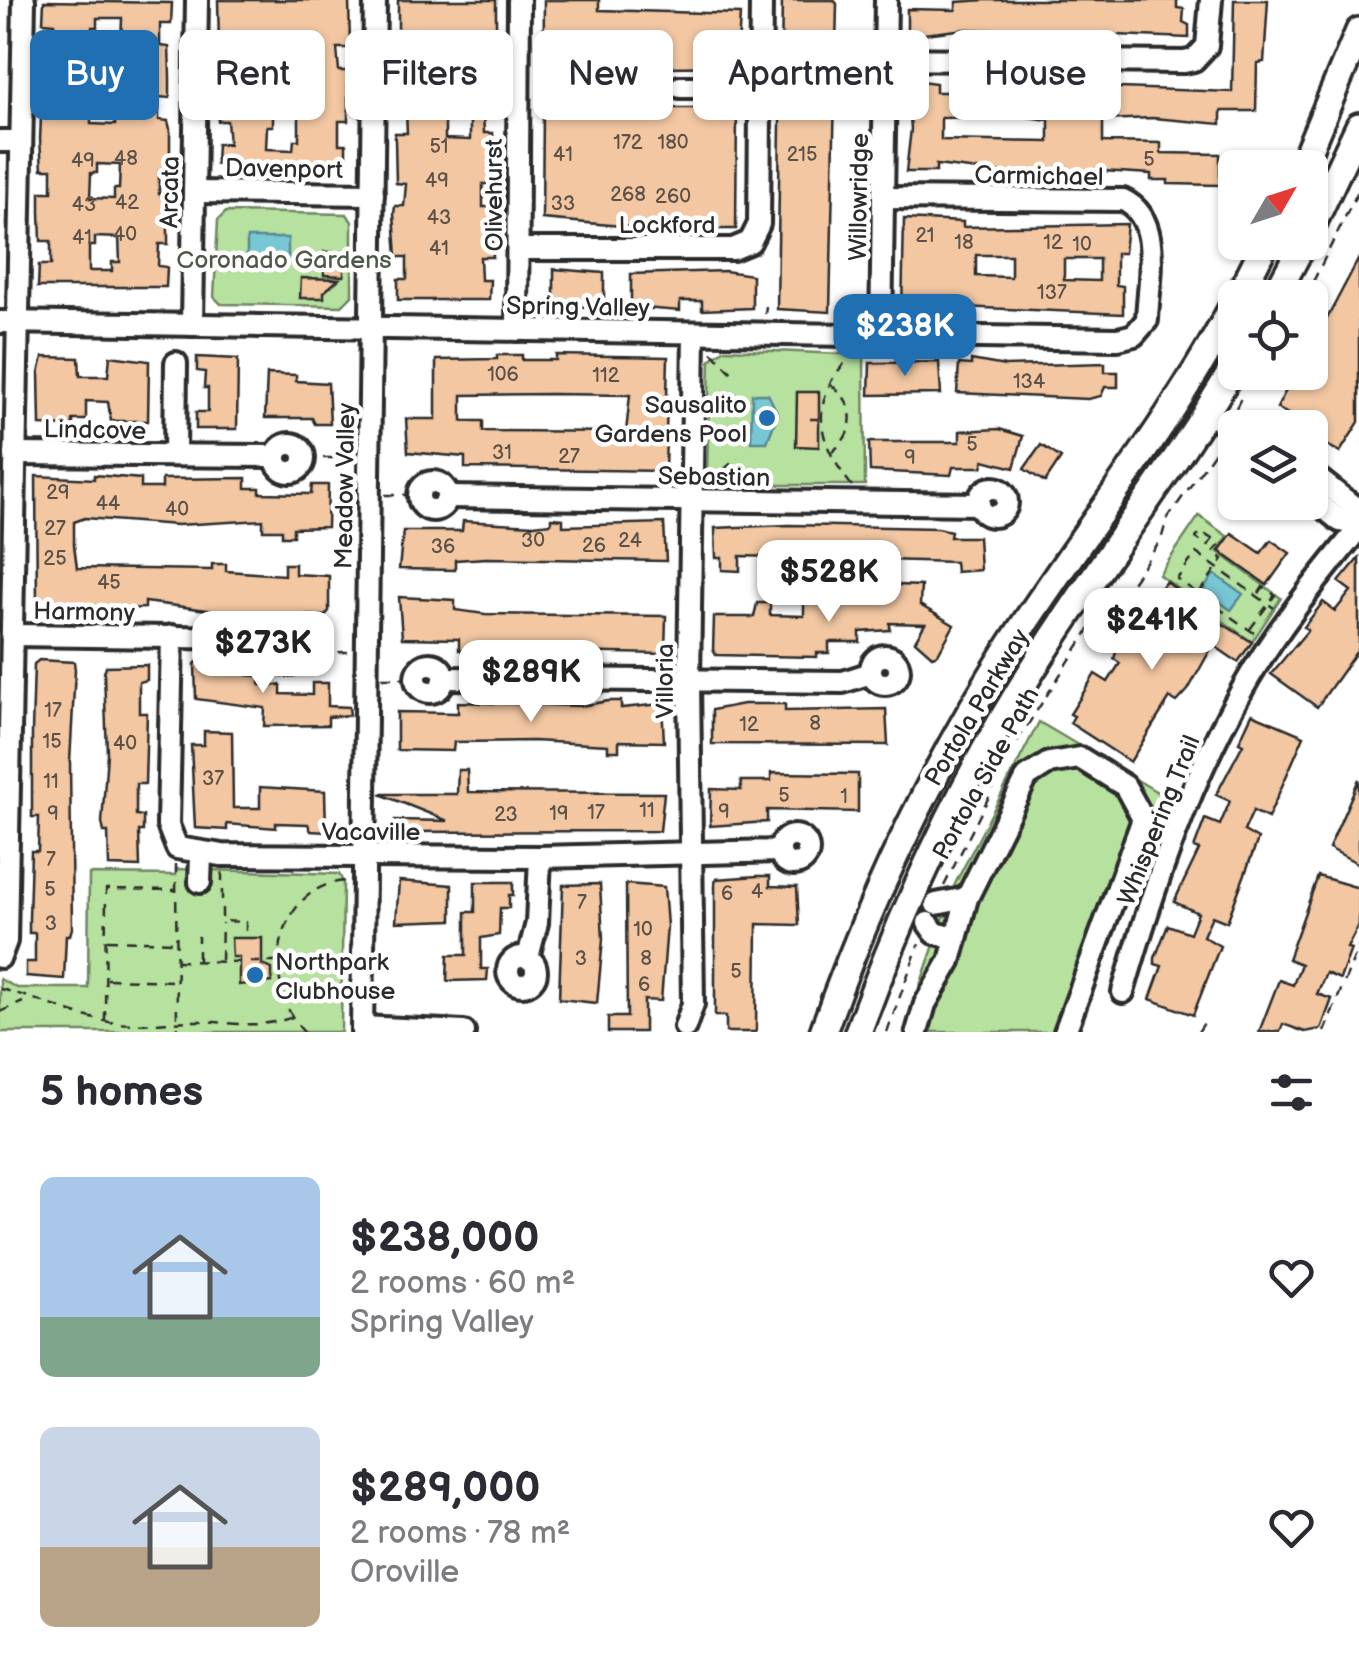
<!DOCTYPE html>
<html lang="en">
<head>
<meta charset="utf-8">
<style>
  body { margin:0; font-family:"Balsamiq Sans",sans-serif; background:#f7f7f7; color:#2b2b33; height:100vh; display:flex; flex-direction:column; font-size:38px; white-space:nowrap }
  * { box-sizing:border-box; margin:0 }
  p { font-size:32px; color:#7c7c81 }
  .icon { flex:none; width:55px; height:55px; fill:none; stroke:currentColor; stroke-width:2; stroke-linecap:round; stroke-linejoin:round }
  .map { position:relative; height:1032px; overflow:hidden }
  .details { display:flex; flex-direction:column; background:#fff; flex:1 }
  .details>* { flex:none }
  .hud { position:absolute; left:30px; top:30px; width:1300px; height:90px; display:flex; gap:20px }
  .needle { width:65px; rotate:51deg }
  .tools { position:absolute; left:1218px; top:150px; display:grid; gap:20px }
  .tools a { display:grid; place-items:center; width:110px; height:110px; border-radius:15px; background:#fff; box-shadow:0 2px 8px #0004; font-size:50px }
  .price { position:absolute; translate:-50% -85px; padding:0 22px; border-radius:20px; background:#fff; color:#222; font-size:32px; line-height:65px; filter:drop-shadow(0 2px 5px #0008) }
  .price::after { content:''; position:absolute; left:50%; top:60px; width:30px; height:22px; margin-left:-15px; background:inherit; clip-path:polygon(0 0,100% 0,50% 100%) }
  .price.selected { background:#1f6fb2; color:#fff }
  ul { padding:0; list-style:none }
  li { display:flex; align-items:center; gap:30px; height:250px; padding:0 40px }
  li span { display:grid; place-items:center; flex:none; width:280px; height:200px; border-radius:15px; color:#555 }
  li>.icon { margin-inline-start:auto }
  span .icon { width:120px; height:120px; fill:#fffc; stroke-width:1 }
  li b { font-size:42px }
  h2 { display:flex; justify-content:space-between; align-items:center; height:120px; padding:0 40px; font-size:42px }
  .chip { padding:0 35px; border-radius:15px; background:#fff; box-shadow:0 2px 8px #0004; font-size:35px; line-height:90px }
  .chip.selected { background:#1f6fb2; color:#fff }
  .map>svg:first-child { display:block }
</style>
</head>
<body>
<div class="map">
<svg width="1359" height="1032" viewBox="0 0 1359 1032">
  <rect width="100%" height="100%" fill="#fff"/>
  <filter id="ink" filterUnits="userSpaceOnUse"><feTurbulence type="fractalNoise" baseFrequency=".01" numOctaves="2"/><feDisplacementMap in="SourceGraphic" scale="20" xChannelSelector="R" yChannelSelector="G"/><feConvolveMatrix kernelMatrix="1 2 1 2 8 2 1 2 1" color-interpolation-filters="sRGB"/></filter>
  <g filter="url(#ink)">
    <g fill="#b6e19e" stroke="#708664" stroke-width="2.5">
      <polygon points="226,212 347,214 352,222 352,296 342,306 221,304 214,297 218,220"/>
      <polygon points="725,349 864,355 865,485 717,485 707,471 710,360"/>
      <polygon points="1199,516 1227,536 1218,552 1281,598 1252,642 1159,575"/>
      <polygon points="1039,722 1164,796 1079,1032 904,1032 955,884"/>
      <polygon points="176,869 339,874 343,882 341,1032 0,1032 0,979 17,988 88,988 89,874 176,875"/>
    </g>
    <g fill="#78c7d5" stroke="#598991" stroke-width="2.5">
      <polygon points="247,238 288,238 288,264 247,263"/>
      <polygon points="752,394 768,394 778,414 767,442 751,442"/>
      <polygon points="1214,574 1243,594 1231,610 1203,590"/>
    </g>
    <g fill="#f2c7a2" stroke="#2b2b2b" stroke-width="2.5" fill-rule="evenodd">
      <path d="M218,0H349L350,48H337L339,71H348V121H339V144H346V166L216,164L217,144H229L227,121H218L217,70H228L229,47H219ZM273,42H300L294,76H267L268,52H273ZM273,114L299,115V140H294L293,150L266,149L267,126H273Z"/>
      <path d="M398,0H496V39L485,38L484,61H495V112L483,111L484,133H493L495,163L494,184H483V207H492L493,257H480L481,280H490L489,300H398V279H407V257H397L394,214L395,206H404L406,184L396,183L395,140V133H407L406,111H397L396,60H408V38H398ZM446,43L471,45V67L446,66ZM445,116H470V140L445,139Z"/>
      <polygon points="544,0 599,0 599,10 740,14 737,66 596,68 599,108 737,108 736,229 656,229 542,219"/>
      <polygon points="782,0 834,0 837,4 830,312 777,309"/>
      <polygon points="985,0 1177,0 1177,8 1184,9 1183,22 1189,25 1189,38 966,29 907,36 907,9 956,10 956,2"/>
      <path d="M1234,0H1268L1264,62L1257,63L1256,111H1221V124L1153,118L1103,120V142L1161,143V153L1220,154V185L1168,184V180H1151V174L1102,171L1003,173L936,165V172H906L911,129L907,79L936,83V92H961V87L1063,86L1232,92ZM1020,116L1049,120V142L941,140V118Z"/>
      <path d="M44,1L172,3L171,24H160V46L169,47L170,77V98L159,97V120L168,121L170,129V171H159V194H168V244H159L158,266L167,267L166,287H38L39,265H51V241H41L40,212V192H52V169H42L40,139L41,118H52V96L43,95L41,63L42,44L54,45V23L43,22ZM97,18H122L121,43H115V51H92V27H97ZM97,91H121L120,116H115V125L91,124V99L97,100ZM97,164L120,165L119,189H114V199L90,198L91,173H97ZM95,237L119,238L120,262H112V271H89V246H95Z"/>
      <path d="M904,219L963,222V227L1127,224L1124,253H1116V285L1123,286V314L962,307V313H902ZM976,255H1011V277L976,276ZM1064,259H1099V281L1064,280Z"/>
      <polygon points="324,252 344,252 344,276 324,275"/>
      <polygon points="1359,258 1359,422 1340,452 1310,436 1314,428 1277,408 1295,372 1314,372 1323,355 1311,349"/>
      <polygon points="554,269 604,273 604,306 554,308"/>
      <polygon points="725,271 752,275 752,308 702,310 702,301 680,301 680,311 631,307 631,274"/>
      <polygon points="301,278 339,279 324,292 324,298 300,298"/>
      <path d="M497,355H522V360H556V355L668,357L665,471L465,468V457L408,452L406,419H436V360L497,359ZM552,394L630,395L626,432L483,431V421H462V395Z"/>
      <polygon points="110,356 149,361 148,421 111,421 108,402 86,401 86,420 73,420 73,426 40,425 39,373 43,357 79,358 80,376 108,376"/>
      <polygon points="197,357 238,359 237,429 196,429 196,412 208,412 208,388 204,388 205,372 197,371"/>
      <polygon points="971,360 1005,366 1105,363 1105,372 1118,372 1118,387 1105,387 1101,396 1088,399 957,393 959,364 971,365"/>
      <polygon points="939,362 941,394 869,395 870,363"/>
      <polygon points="267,374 296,375 296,381 328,383 330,424 315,424 312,418 265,418"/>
      <polygon points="797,392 819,392 819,447 796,446"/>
      <polygon points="999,429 1023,436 1014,468 984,460 982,467 953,467 951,475 870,471 869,442 960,442 960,431"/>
      <polygon points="1041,445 1061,458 1045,482 1024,469"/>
      <polygon points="94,475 141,479 141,488 162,488 162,479 246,478 246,488 260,488 260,493 311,494 312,485 328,485 327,527 293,528 293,536 282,536 282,530 263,530 263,520 177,525 85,518 74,522 74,545 77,568 212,570 212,564 226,564 226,571 284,575 284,564 295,564 295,574 329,576 329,611 325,616 230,613 145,602 145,608 94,610 94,605 70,604 70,610 37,608 36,476 94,479"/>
      <polygon points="551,518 563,519 563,526 664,523 666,561 486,558 455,560 455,570 399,569 403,531 462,531 463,521 534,525 551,523"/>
      <polygon points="789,525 938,528 951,531 950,537 978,537 980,570 956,572 955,562 740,556 740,571 722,570 722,558 716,558 715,528"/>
      <polygon points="1232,533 1261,553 1271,540 1290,553 1267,585 1219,551"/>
      <polygon points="1359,558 1359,648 1317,707 1271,674 1308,630 1304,627 1323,602 1335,611 1351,591 1339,582"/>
      <polygon points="1166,581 1199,609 1252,642 1238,662 1213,645 1188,690 1177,702 1170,698 1130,762 1070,723 1074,716 1070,714 1095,674 1108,682 1120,663 1114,659 1116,652 1139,620 1154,630 1167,613 1151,602"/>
      <polygon points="874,584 921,586 920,605 954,625 938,654 932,656 915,641 925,624 890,623 890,630 860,632 860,642 829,642 829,653 817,653 817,657 716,655 713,650 714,617 754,617 757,603 770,603 770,615 804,616 804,603 864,603 865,589 874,589"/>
      <polygon points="399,597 455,600 455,610 485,614 666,616 665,654 459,650 459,639 402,638"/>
      <polygon points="39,660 74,662 75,670 70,762 72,928 70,935 66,935 64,979 26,976 26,962 35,962 35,933 29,933 29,918 31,851 38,851 39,817 32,817 32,732 34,664"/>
      <polygon points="199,660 247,664 247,675 260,676 260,685 281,685 281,694 312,695 312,683 328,683 328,706 349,707 350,715 328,717 328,725 264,726 265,708 196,699 195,664"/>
      <polygon points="147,665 147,680 139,682 139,713 147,713 145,784 136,784 136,815 143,816 143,831 139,831 140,867 109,866 108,832 104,832 102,823 107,753 104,673 106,666"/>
      <polygon points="608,701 621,701 621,708 662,704 664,742 619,741 619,751 608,751 608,745 533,741 454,742 453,751 397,750 397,712 458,713 458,702 581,706"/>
      <polygon points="743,704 785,704 785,711 886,709 888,745 712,744 712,710"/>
      <polygon points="1252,714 1304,736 1268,818 1253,811 1244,831 1258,839 1227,922 1212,916 1203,936 1220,946 1193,1015 1150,999 1162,966 1155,964 1155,958 1168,925 1190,933 1198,913 1174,902 1199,850 1194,848 1205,819 1220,825 1230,801 1216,795 1243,744 1239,742"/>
      <polygon points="204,731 232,732 233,808 260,808 260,787 325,791 326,832 311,831 308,824 276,823 276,828 227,824 227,830 195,828 191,745 204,745"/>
      <polygon points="458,770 467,770 468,792 664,793 660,831 395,832 395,820 448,821 380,794 457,794"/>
      <polygon points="771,773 858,774 858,812 767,810 767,822 710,826 711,789 741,790 741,781 771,781"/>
      <polygon points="1359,779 1359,864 1329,848"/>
      <polygon points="758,876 770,876 770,886 797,887 799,925 757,924 756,1032 726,1032 726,1016 715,1016 715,883 716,879"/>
      <polygon points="1318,876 1359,888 1359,925 1347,948 1351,949 1340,979 1326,973 1317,994 1332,999 1321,1029 1305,1032 1283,1024 1280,1032 1259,1032 1279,980 1293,985 1301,964 1288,959"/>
      <polygon points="399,881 452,885 452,920 396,922"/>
      <polygon points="475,882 513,882 513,895 509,895 509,908 500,908 499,935 481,938 481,969 488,969 487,980 447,981 448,955 466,955 466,912 475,912"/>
      <polygon points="600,884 603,939 597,1003 559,999 563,885"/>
      <polygon points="626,884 664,887 667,926 661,1001 644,1000 644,1032 608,1032 608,1017 627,1017"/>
      <polygon points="231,938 262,938 262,965 272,969 272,982 239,985 239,957 232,957"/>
    </g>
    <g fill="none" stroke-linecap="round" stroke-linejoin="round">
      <defs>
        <g id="minor">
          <polyline points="885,59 1184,62 1194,60 1207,46 1211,0"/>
          <polyline points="680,87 760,87"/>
          <polyline points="0,141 21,141"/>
          <polyline points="194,192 373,194"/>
          <polyline points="518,249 733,249 750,242 759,224 761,0"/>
          <path d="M0,322L1118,339L1134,335L1147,320C1148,282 1164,219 1123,200L883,198"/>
          <polyline points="192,325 197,0"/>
          <polyline points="517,330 519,0"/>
          <polyline points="881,335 886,0"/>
          <polyline points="1207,413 1235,430"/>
          <circle cx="290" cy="458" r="14"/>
          <polyline points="15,454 275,456"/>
          <polyline points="175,455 176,363"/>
          <polyline points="1310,472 1353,506 1359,519"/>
          <circle cx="433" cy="496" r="14"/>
          <circle cx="993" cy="502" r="14"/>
          <polyline points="448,497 979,504"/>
          <polyline points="1310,497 1340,521 1359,524"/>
          <polyline points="12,635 251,638 274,646"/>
          <circle cx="288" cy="650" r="14"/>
          <polyline points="172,636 168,825 177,848 222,855 540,857 780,851"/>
          <circle cx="885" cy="670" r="14"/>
          <circle cx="430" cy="678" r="14"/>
          <polyline points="445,678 843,682 871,673"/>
          <circle cx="794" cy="850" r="14"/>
          <polyline points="200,882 201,855"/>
          <polyline points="936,904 967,898"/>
          <polyline points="928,923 935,933 955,938"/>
          <circle cx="522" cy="971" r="14"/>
          <polyline points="0,957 6,941 24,0"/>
          <polyline points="528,957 537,923 540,857"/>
          <path d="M1123,992C1153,888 1189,783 1243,688C1275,631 1318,578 1359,528"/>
          <polyline points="362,1027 464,1032"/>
          <polyline points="685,1027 693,1004 689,680 694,333"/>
          <polyline points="362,1032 375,0"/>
          <polyline points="917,1032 925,1004 950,961 967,898 1027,777 1049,763 1080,758 1125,786 1143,819 1065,1032"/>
        </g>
        <g id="major">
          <polyline points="1301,168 1359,31"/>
          <polyline points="1310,230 1359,126"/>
          <polyline points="1238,298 1266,242"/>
          <polyline points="1274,298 1304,242"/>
          <path d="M823,1032C871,896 933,767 1011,644C1084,530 1172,423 1235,302"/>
          <path d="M858,1032C907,899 967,769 1045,650C1107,554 1177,464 1235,365"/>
        </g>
      </defs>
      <use href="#minor" stroke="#2b2b2b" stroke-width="28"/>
      <use href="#major" stroke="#2b2b2b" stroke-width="32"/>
      <g stroke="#2b2b2b" stroke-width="2.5" stroke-dasharray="10 8" stroke-linecap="butt">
        <polyline points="1305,298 1359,189"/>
        <polyline points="765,314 766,306"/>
        <polyline points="712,352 735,376"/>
        <path d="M831,385C857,403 857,432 832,452"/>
        <polyline points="1236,408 1243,394"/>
        <polyline points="810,419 820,419"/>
        <polyline points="305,458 353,458"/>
        <polyline points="710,482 737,458"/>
        <path d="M852,486C828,455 811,423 830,384C835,372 847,363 852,351"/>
        <polyline points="385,495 418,495"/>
        <polyline points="1199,593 1223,559 1213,552 1220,544 1201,532 1196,538 1207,546 1213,539"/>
        <polyline points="1250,629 1275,595 1263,587 1258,595"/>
        <polyline points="1254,633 1177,579 1196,553 1274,608"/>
        <polyline points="302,653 351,652"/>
        <polyline points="382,678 415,678"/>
        <polyline points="176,864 177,1032"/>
        <polyline points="222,872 222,921 246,922 246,938"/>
        <polyline points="944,886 1016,743 1089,630 1115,607 1161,540 1167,519 1221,443"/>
        <polyline points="107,940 174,942"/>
        <polyline points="198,960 198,936"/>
        <polyline points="221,960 222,923"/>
        <polyline points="176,961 240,962"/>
        <polyline points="250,962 279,962"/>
        <polyline points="107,979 174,981"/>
        <path d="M0,989C36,997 71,1015 109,1022C140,1027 171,1020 202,1021C236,1023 259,1029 293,1017"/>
        <polyline points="0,1012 23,1002"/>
        <polyline points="105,1021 106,889 176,890"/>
        <path d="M304,1032C259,986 275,884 347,881"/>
        <polyline points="887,1032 919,944"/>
        <polyline points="1198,1032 1204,1023"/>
        <polyline points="1324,1032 1359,946"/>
      </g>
      <use href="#minor" stroke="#fff" stroke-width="20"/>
      <use href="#major" stroke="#fff" stroke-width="25"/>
    </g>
  </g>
  <g fill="#1f6fb2" stroke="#fff" stroke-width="4">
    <circle cx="767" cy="418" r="10"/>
    <circle cx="255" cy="975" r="10"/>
  </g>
  <g text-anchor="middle" stroke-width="9" stroke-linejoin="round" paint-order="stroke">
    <g font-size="20" fill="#5d5249">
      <text x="628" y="149">172</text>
      <text x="673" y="149">180</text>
      <text x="439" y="153">51</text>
      <text x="563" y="161">41</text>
      <text x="802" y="161">215</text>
      <text x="126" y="165">48</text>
      <text x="1149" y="166">5</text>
      <text x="83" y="167">49</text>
      <text x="437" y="187">49</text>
      <text x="628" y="201">268</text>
      <text x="673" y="203">260</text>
      <text x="127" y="209">42</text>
      <text x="563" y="210">33</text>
      <text x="84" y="211">43</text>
      <text x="439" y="224">43</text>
      <text x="125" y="241">40</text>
      <text x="925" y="242">21</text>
      <text x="82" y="244">41</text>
      <text x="964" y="249">18</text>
      <text x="1053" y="249">12</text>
      <text x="1082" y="251">10</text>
      <text x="439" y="255">41</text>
      <text x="1052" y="299">137</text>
      <text x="503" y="381">106</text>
      <text x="606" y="382">112</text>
      <text x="1029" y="388">134</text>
      <text x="972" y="451">5</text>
      <text x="502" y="459">31</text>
      <text x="569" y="463">27</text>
      <text x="910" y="464">9</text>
      <text x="58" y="499">29</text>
      <text x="108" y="510">44</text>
      <text x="177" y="516">40</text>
      <text x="55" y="535">27</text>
      <text x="533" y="547">30</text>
      <text x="630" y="547">24</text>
      <text x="594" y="552">26</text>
      <text x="443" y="553">36</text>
      <text x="55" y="565">25</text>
      <text x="109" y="589">45</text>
      <text x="53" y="717">17</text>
      <text x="815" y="730">8</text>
      <text x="749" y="731">12</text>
      <text x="52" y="748">15</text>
      <text x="125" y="750">40</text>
      <text x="213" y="785">37</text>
      <text x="51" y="788">11</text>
      <text x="784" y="802">5</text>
      <text x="844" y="803">1</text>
      <text x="647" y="817">11</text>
      <text x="724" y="818">9</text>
      <text x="596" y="819">17</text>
      <text x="53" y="820">9</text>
      <text x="559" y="820">19</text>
      <text x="506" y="821">23</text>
      <text x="51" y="866">7</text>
      <text x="50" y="896">5</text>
      <text x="757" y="898">4</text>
      <text x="727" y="900">6</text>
      <text x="582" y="909">7</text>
      <text x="51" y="930">3</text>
      <text x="643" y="936">10</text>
      <text x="581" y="965">3</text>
      <text x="646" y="965">8</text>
      <text x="736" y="978">5</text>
      <text x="644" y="991">6</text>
    </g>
    <g font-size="25" fill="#2b2b2b" stroke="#fff">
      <text transform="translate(284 168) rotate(1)" y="9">Davenport</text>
      <text transform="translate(1039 175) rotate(1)" y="9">Carmichael</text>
      <text transform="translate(169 192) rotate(-89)" y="9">Arcata</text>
      <text transform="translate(493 195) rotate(-90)" y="9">Olivehurst</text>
      <text transform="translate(858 197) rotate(-89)" y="9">Willowridge</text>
      <text x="667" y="233">Lockford</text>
      <text transform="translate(578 306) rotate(1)" y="9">Spring Valley</text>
      <text transform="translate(95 429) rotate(1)" y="9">Lindcove</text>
      <text transform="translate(714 476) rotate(1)" y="9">Sebastian</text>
      <text transform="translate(344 486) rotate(-89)" y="9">Meadow Valley</text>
      <text transform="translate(84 611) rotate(1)" y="9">Harmony</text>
      <text transform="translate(664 681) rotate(-90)" y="9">Villoria</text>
      <text transform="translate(976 707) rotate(-59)" y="9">Portola Parkway</text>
      <text transform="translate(985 773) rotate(-61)" y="9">Portola Side Path</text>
      <text transform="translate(1158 820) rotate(-68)" y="9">Whispering Trail</text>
      <text x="371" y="840">Vacaville</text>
    </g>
    <g font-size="25" fill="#4e5848" stroke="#fff">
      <text x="284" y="268">Coronado Gardens</text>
    </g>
    <g font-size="25" fill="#2b2b2b" stroke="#fff" text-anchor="end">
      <text x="747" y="413">Sausalito<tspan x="747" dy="29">Gardens Pool</tspan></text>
      <text x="275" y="970" text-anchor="start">Northpark<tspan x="275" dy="29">Clubhouse</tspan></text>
    </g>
  </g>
</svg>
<div class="tools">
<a><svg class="needle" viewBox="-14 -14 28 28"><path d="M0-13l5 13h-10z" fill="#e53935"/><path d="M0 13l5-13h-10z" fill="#7c7c81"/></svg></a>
<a><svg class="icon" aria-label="locate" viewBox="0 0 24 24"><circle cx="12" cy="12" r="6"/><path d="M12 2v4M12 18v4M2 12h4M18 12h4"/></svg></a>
<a><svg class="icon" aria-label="layers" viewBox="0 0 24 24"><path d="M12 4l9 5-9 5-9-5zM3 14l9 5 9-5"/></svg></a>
</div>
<b class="price selected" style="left:905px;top:379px">$238K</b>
<b class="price" style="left:829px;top:625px">$528K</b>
<b class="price" style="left:1152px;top:673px">$241K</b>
<b class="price" style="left:263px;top:696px">$273K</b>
<b class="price" style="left:531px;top:725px">$289K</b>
<div class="hud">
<a class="chip selected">Buy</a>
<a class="chip">Rent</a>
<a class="chip">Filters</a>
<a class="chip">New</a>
<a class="chip">Apartment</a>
<a class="chip">House</a>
</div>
</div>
<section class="details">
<h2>5 homes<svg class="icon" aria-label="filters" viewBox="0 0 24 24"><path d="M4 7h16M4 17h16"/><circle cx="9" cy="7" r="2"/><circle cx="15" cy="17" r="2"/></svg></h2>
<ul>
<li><span style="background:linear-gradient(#a9c7e8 70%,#7fa58c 0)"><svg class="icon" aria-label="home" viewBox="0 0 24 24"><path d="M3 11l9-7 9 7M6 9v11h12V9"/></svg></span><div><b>$238,000</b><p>2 rooms · 60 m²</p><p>Spring Valley</p></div><svg class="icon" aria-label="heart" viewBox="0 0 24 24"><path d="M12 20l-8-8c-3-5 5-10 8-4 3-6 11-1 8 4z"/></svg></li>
<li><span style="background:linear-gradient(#c9d6e8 60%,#b9a48a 0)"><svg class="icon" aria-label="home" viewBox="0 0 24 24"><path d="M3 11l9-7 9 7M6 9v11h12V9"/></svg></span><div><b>$289,000</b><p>2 rooms · 78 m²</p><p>Oroville</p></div><svg class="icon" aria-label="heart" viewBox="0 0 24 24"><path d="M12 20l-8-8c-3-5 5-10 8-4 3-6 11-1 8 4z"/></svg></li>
</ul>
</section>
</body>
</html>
